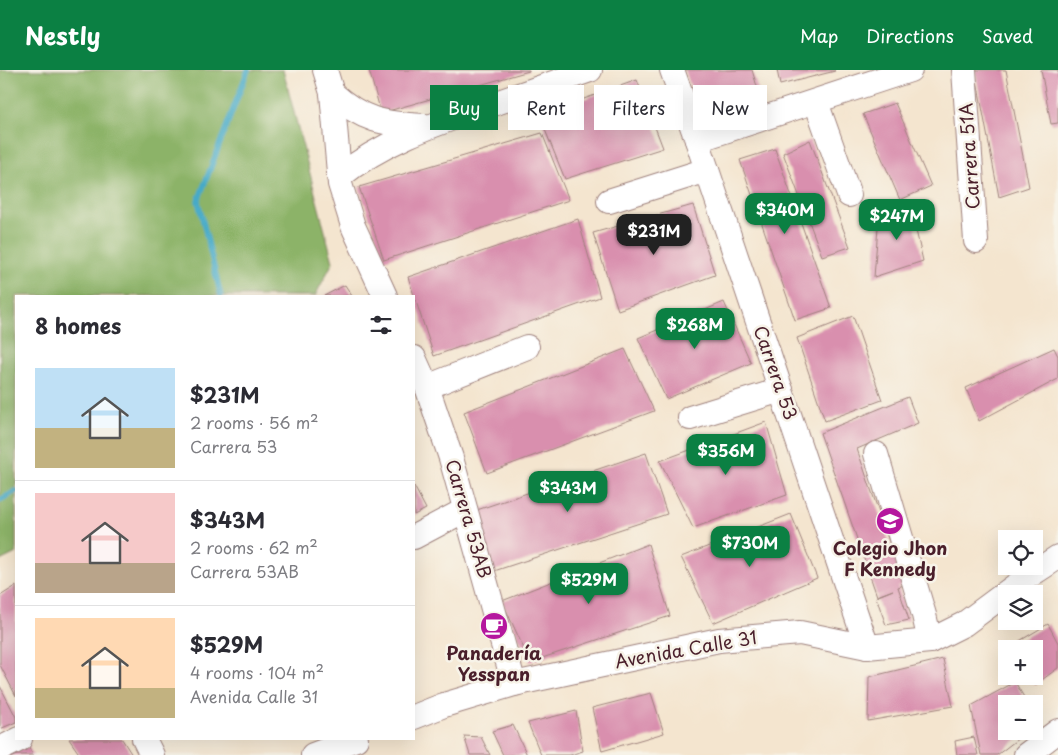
<!DOCTYPE html>
<html lang="en">
<head>
<meta charset="utf-8">
<style>
  body { margin:0; font-family:"Playpen Sans",sans-serif; background:#f2f2f3; color:#2b2b33; height:100vh; display:flex; flex-direction:column; font-size:19px; white-space:nowrap }
  * { box-sizing:border-box; margin:0 }
  p { font-size:16px; color:#7c7c81 }
  .icon { flex:none; width:28px; height:28px; fill:none; stroke:currentColor; stroke-width:2; stroke-linecap:round; stroke-linejoin:round }
  .map { position:relative; flex:1; overflow:hidden }
  .details { position:absolute; left:15px; top:225px; width:400px; height:445px; display:flex; flex-direction:column; background:#fff; border-radius:0px; box-shadow:0 5px 20px #0002 }
  .details>* { flex:none }
  .guide { position:absolute; left:430px; top:15px; width:475px; height:45px; display:flex; gap:10px }
  .controls { position:absolute; left:998px; top:460px; display:grid; gap:10px }
  .controls a { display:grid; place-items:center; width:45px; height:45px; border-radius:0px; background:#fff; box-shadow:0 5px 20px #0002; font-size:25px }
  .price { position:absolute; translate:-50% -42px; padding:0 11px; border-radius:10px; background:#0b8043; color:#fff; font-size:16px; line-height:32px; filter:drop-shadow(0 1px 2px #0008) }
  .price::after { content:''; position:absolute; left:50%; top:30px; width:15px; height:11px; margin-left:-8px; background:inherit; clip-path:polygon(0 0,100% 0,50% 100%) }
  .price.active { background:#222; color:#fff }
  ul { padding:0; list-style:none }
  li { display:flex; align-items:center; gap:15px; height:125px; padding:0 20px }
  li+li { border-top:1px solid #e1e1e2 }
  li span { display:grid; place-items:center; flex:none; width:140px; height:100px; border-radius:0px; color:#555 }
  li>.icon { margin-inline-start:auto }
  span .icon { width:60px; height:60px; fill:#fffc; stroke-width:1 }
  li b { font-size:21px }
  h2 { display:flex; justify-content:space-between; align-items:center; height:60px; padding:0 20px; font-size:21px }
  .chip { padding:0 18px; border-radius:0px; background:#fff; box-shadow:0 5px 20px #0002; font-size:18px; line-height:45px }
  .chip.active { background:#0b8043; color:#fff }
  header { display:flex; align-items:center; gap:30px; box-sizing:border-box; height:70px; padding:0 25px; background:#0b8043; color:#fff }
  header strong { font-size:24px }
  nav { display:flex; gap:28px; margin-inline-start:auto; font-size:18px }
  .map>svg:first-child { display:block }
</style>
</head>
<body>
<header>
<strong>Nestly</strong>
<nav><a>Map</a><a>Directions</a><a>Saved</a></nav>
</header>
<div class="map">
<svg width="1058" height="685" viewBox="0 0 1058 685">
  <rect width="100%" height="100%" fill="#f7f3e8"/>
  <filter id="ink" filterUnits="userSpaceOnUse"><feTurbulence type="fractalNoise" baseFrequency=".02" numOctaves="2"/><feDisplacementMap in="SourceGraphic" scale="10" xChannelSelector="R" yChannelSelector="G"/><feConvolveMatrix kernelMatrix="1 2 1 2 8 2 1 2 1" color-interpolation-filters="sRGB"/></filter>
  <filter id="wash" filterUnits="userSpaceOnUse"><feTurbulence type="fractalNoise" baseFrequency=".0096" numOctaves="4" result="noise"/><feDisplacementMap in="SourceGraphic" scale="20" xChannelSelector="R" yChannelSelector="G"/><feGaussianBlur stdDeviation="1.12" result="paint"/><feColorMatrix in="noise" values="0 0 0 0 0 0 0 0 0 0 0 0 0 0 0 0 0 1.4 0 .05"/><feComposite in="paint" operator="in"/></filter>
  <g filter="url(#wash)">
    <rect width="100%" height="100%" fill="#f4e5cf"/>
    <polygon fill="#8cb368" stroke="#6b694a" points="0,0 283,0 333,192 315,226 16,226 16,483 0,491"/>
    <g fill="none" stroke-linecap="round" stroke-linejoin="round">
      <g stroke="#47aac7" stroke-width="5.5">
        <polyline points="221,226 198,131 248,0"/>
        <polyline points="0,430 16,421"/>
      </g>
    </g>
    <g id="blocks">
      <g fill="#d98fae">
        <polygon points="369,0 529,0 529,1 381,43"/>
        <polygon points="685,0 752,0 759,23 700,45"/>
        <polygon points="777,0 834,0 835,1 780,15"/>
        <polygon points="975,0 1006,0 1029,117 999,127"/>
        <polygon points="1041,0 1058,0 1058,53 1051,54"/>
        <polygon points="637,10 663,78 565,109 539,45"/>
        <polygon points="895,33 931,116 900,130 863,44"/>
        <polygon points="542,63 569,130 384,190 359,117"/>
        <polygon points="810,70 850,177 822,186 783,83"/>
        <polygon points="775,79 831,238 795,250 740,90"/>
        <polygon points="910,134 923,191 874,207 879,145"/>
        <polygon points="693,135 715,205 618,240 593,163"/>
        <polygon points="578,149 600,227 434,286 408,207"/>
        <polygon points="345,215 352,226 324,226"/>
        <polygon points="724,232 751,293 666,329 638,268"/>
        <polygon points="853,246 882,330 825,351 797,268"/>
        <polygon points="1054,278 1058,286 1058,309 979,351 966,318"/>
        <polygon points="625,279 654,341 487,403 464,342"/>
        <polygon points="908,327 918,353 857,379 904,515 898,517 909,550 886,555 876,527 893,520 877,526 820,363"/>
        <polygon points="766,352 787,425 693,458 660,391"/>
        <polygon points="646,383 667,444 491,502 468,443"/>
        <polygon points="414,416 426,439 414,445"/>
        <polygon points="791,444 817,508 713,553 681,487"/>
        <polygon points="648,474 670,546 530,592 502,531"/>
        <polygon points="16,516 16,626 0,595 0,526"/>
        <polygon points="1048,554 1058,573 1058,598 1035,615 1028,606 1034,606 1034,579 1006,579"/>
        <polygon points="943,589 953,636 868,651 869,607"/>
        <polygon points="1015,612 1028,634 1006,634 1006,661 1028,661 997,685 981,685 971,636"/>
        <polygon points="0,616 16,647 16,652 0,659"/>
        <polygon points="651,623 664,663 602,681 592,638"/>
        <polygon points="576,641 583,681 570,685 541,685 528,653"/>
        <polygon points="513,655 527,685 503,685 492,661"/>
        <polygon points="464,666 481,667 490,685 470,685"/>
        <polygon points="974,667 978,685 957,685 955,671"/>
        <polygon points="69,669 122,669 132,685 80,685"/>
        <polygon points="28,676 33,685 2,685"/>
      </g>
    </g>
  </g>
  <g filter="url(#ink)">
    <use href="#blocks" fill-opacity="0" stroke="#9f827d" stroke-width="1"/>
    <g fill="none" stroke-linecap="round" stroke-linejoin="round">
      <defs>
        <g id="minor">
          <polyline points="325,0 332,23 340,114 353,156 385,226"/>
          <polyline points="672,0 697,70 867,577"/>
          <polyline points="964,0 976,171"/>
          <path d="M332,23C363,51 383,54 424,56"/>
          <polyline points="816,32 849,125"/>
          <polyline points="697,70 910,0"/>
          <path d="M339,107C381,73 431,55 482,38C518,25 554,13 590,0"/>
          <polyline points="609,131 707,100"/>
          <polyline points="414,288 427,317 451,388 514,614"/>
          <polyline points="427,317 527,277"/>
          <polyline points="690,348 781,320"/>
          <polyline points="876,384 924,545 930,571"/>
          <polyline points="414,467 465,440"/>
          <polyline points="414,647 444,635 514,614 719,570 800,563 867,577 930,571 964,554 1026,508 1058,487"/>
          <polyline points="144,669 152,685"/>
          <polyline points="0,679 20,669"/>
          <polyline points="313,685 356,669"/>
          <polyline points="1026,685 1058,661"/>
        </g>
      </defs>
      <use href="#minor" stroke="#9f827d" stroke-width="26"/>
      <use href="#minor" stroke="#fff" stroke-width="24"/>
    </g>
  </g>
  <defs>
    <symbol id="school-disc" viewBox="-11 -11 22 22"><circle r="9.5" fill="#b5179e" stroke="#f7f3e8"/><path d="M0-5L7-2L0 1L-7-2ZM-4 1L0 2.5L4 1V4Q0 6-4 4Z" fill="#fff"/></symbol>
    <symbol id="cafe-disc" viewBox="-11 -11 22 22"><circle r="9.5" fill="#b5179e" stroke="#f7f3e8"/><path d="M-5.5-4.5H6V0H3Q3 3.5 0 3.5H-2.5Q-5.5 3.5-5.5 0ZM3-3.2v2h1.7v-2ZM-6 4.5H4V6H-6Z" fill="#fff"/></symbol>
  </defs>
  <g fill-rule="evenodd">
    <use href="#school-disc" x="874" y="435" width="32" height="32"/>
    <use href="#cafe-disc" x="478" y="540" width="32" height="32"/>
  </g>
  <g text-anchor="middle" stroke-width="5" stroke-linejoin="round" paint-order="stroke">
    <g font-size="18" fill="#4a1f2b" stroke="#f7f3e8">
      <text transform="translate(970 86) rotate(-94)" y="6">Carrera 51A</text>
      <text transform="translate(775 303) rotate(71)" y="6">Carrera 53</text>
      <text transform="translate(468 449) rotate(74)" y="6">Carrera 53AB</text>
      <text transform="translate(686 580) rotate(-10)" y="6">Avenida Calle 31</text>
    </g>
    <g font-size="18" font-weight="bold" fill="#4a1f2b" stroke="#f7f3e8">
      <text x="890" y="485">Colegio Jhon<tspan x="890" dy="21">F Kennedy</tspan></text>
      <text x="494" y="590">Panadería<tspan x="494" dy="21">Yesspan</tspan></text>
    </g>
  </g>
</svg>
<div class="controls">
<a><svg class="icon" aria-label="locate" viewBox="0 0 24 24"><circle cx="12" cy="12" r="6"/><path d="M12 2v4M12 18v4M2 12h4M18 12h4"/></svg></a>
<a><svg class="icon" aria-label="layers" viewBox="0 0 24 24"><path d="M12 4l9 5-9 5-9-5zM3 14l9 5 9-5"/></svg></a>
<a>+</a>
<a>−</a>
</div>
<b class="price" style="left:785px;top:165px">$340M</b>
<b class="price" style="left:897px;top:171px">$247M</b>
<b class="price active" style="left:654px;top:186px">$231M</b>
<b class="price" style="left:695px;top:280px">$268M</b>
<b class="price" style="left:726px;top:406px">$356M</b>
<b class="price" style="left:568px;top:443px">$343M</b>
<b class="price" style="left:750px;top:498px">$730M</b>
<b class="price" style="left:589px;top:535px">$529M</b>
<div class="guide">
<a class="chip active">Buy</a>
<a class="chip">Rent</a>
<a class="chip">Filters</a>
<a class="chip">New</a>
</div>
<section class="details">
<h2>8 homes<svg class="icon" aria-label="filters" viewBox="0 0 24 24"><path d="M4 7h16M4 17h16"/><circle cx="9" cy="7" r="2"/><circle cx="15" cy="17" r="2"/></svg></h2>
<ul>
<li><span style="background:linear-gradient(#bfe0f5 60%,#c2b280 0)"><svg class="icon" aria-label="home" viewBox="0 0 24 24"><path d="M3 11l9-7 9 7M6 9v11h12V9"/></svg></span><div><b>$231M</b><p>2 rooms · 56 m²</p><p>Carrera 53</p></div></li>
<li><span style="background:linear-gradient(#f6c9c9 70%,#b9a48a 0)"><svg class="icon" aria-label="home" viewBox="0 0 24 24"><path d="M3 11l9-7 9 7M6 9v11h12V9"/></svg></span><div><b>$343M</b><p>2 rooms · 62 m²</p><p>Carrera 53AB</p></div></li>
<li><span style="background:linear-gradient(#ffd9b3 70%,#c2b280 0)"><svg class="icon" aria-label="home" viewBox="0 0 24 24"><path d="M3 11l9-7 9 7M6 9v11h12V9"/></svg></span><div><b>$529M</b><p>4 rooms · 104 m²</p><p>Avenida Calle 31</p></div></li>
</ul>
</section>
</div>
</body>
</html>
